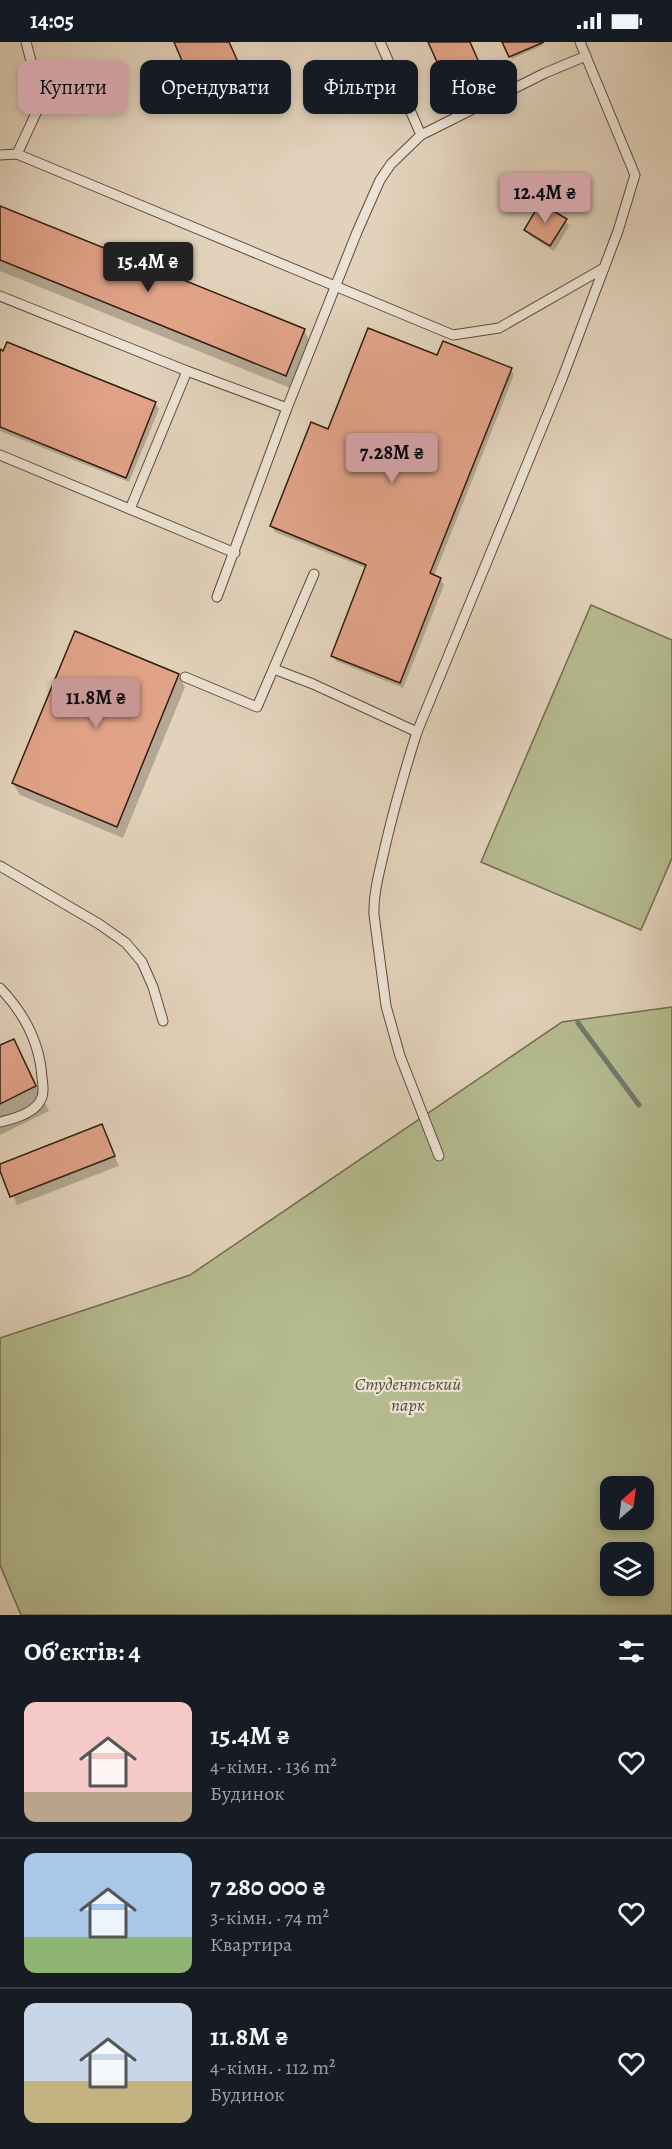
<!DOCTYPE html>
<html lang="uk">
<head>
<meta charset="utf-8">
<style>
  body { margin:0; font-family:Alegreya,serif; background:#242831; color:#f1f3f6; height:100vh; display:flex; flex-direction:column; font-size:22px; white-space:nowrap }
  * { box-sizing:border-box; margin:0 }
  p { font-size:20px; color:#9ea1a6 }
  .icon { flex:none; width:33px; height:33px; fill:none; stroke:currentColor; stroke-width:2; stroke-linecap:round; stroke-linejoin:round }
  .map { position:relative; height:1573px; overflow:hidden }
  .side { display:flex; flex-direction:column; background:#171b24; flex:1 }
  .side>* { flex:none }
  .banner { position:absolute; left:18px; top:18px; width:636px; height:54px; display:flex; gap:12px }
  .needle { width:39px; rotate:28deg }
  .fabs { position:absolute; left:600px; top:1434px; display:grid; gap:12px }
  .fabs a { display:grid; place-items:center; width:54px; height:54px; border-radius:12px; background:#171b24; box-shadow:0 3px 9px #0003; font-size:30px }
  .price { position:absolute; translate:-50% -51px; padding:0 14px; border-radius:6px; background:#c59692; color:#111; font-size:20px; line-height:39px; filter:drop-shadow(0 2px 3px #0008) }
  .price::after { content:''; position:absolute; left:50%; top:36px; width:18px; height:14px; margin-left:-9px; background:inherit; clip-path:polygon(0 0,100% 0,50% 100%) }
  .price.selected { background:#222; color:#fff }
  ul { padding:0; list-style:none }
  li { display:flex; align-items:center; gap:18px; height:150px; padding:0 24px }
  li+li { border-top:2px solid #363941 }
  li span { display:grid; place-items:center; flex:none; width:168px; height:120px; border-radius:12px; color:#555 }
  li>.icon { margin-inline-start:auto }
  span .icon { width:72px; height:72px; fill:#fffc; stroke-width:1 }
  li b { font-size:26px }
  h2 { display:flex; justify-content:space-between; align-items:center; height:72px; padding:0 24px; font-size:26px }
  .tag { padding:0 21px; border-radius:12px; background:#171b24; box-shadow:0 3px 9px #0003; font-size:21px; line-height:54px }
  .tag.selected { background:#c59692; color:#111 }
  .status { display:flex; justify-content:space-between; align-items:center; height:42px; padding:0 30px; background:#171b24; direction:ltr }
  .status svg { height:16px; fill:currentColor }
  .map>svg:first-child { display:block }
</style>
</head>
<body>
<div class="status"><b>14:05</b><svg viewBox="0 0 49 12"><path d="M0 12V9h3v3zM5 12V6h3v6zM10 12V3h3v9zM15 12V0h3v12zM26 1h20v11H26zM47 4h2v5h-2z"/></svg></div>
<div class="map">
<svg width="672" height="1573" viewBox="0 0 672 1573">
  <rect width="100%" height="100%" fill="#e2d2bb"/>
  <filter id="stains"><feTurbulence type="fractalNoise" baseFrequency=".00333" numOctaves="4"/><feColorMatrix values="0 0 0 0 .2 0 0 0 0 .09 0 0 0 0 .02 0 0 0 .5 -.17"/></filter>
  <radialGradient id="worn" r=".72"><stop offset=".6" stop-color="#630" stop-opacity="0"/><stop offset="1" stop-color="#630" stop-opacity=".3"/></radialGradient>
  <g fill="#b4bb8f" stroke="#736c4f" stroke-width="1.5" fill-rule="evenodd">
    <polygon points="591,563 672,598 672,816 641,888 481,820"/>
    <path d="M672,965V1573H21L0,1523V1296L190,1233L562,980ZM610,1444H644V1478H610ZM610,1510H644V1544H610Z"/>
  </g>
  <g fill="#0003">
    <polygon points="175,0 230,0 243,32 199,51"/>
    <polygon points="430,0 470,0 485,34 452,48"/>
    <polygon points="504,0 542,0 543,3 512,17"/>
    <polygon points="0,166 304,288 312,303 295,348 0,229"/>
    <polygon points="566,179 569,184 554,209 529,193 526,188"/>
    <polygon points="0,309 155,361 159,367 129,440 0,389"/>
    <polygon points="438,315 511,327 514,333 434,534 440,537 444,543 403,646 336,619 333,614 366,526 275,490 272,484 329,389"/>
    <polygon points="178,633 185,645 123,796 20,753 13,741"/>
    <polygon points="13,999 27,1023 49,1069 0,1093 0,1005"/>
    <polygon points="101,1084 119,1124 17,1163 0,1123"/>
  </g>
  <g fill="none" stroke-linecap="round" stroke-linejoin="round">
    <polyline stroke="#6e7a6d" stroke-width="5" points="578,981 639,1063"/>
  </g>
  <g fill="#e1a388" stroke="#321d0f" stroke-width="1.5">
    <polygon points="174,0 229,0 238,20 191,40"/>
    <polygon points="428,0 470,0 481,25 446,40"/>
    <polygon points="502,0 544,0 509,15"/>
    <polygon points="540,161 567,177 550,204 524,188"/>
    <polygon points="0,164 305,287 286,334 0,218"/>
    <polygon points="368,286 437,313 443,299 512,326 430,531 441,536 400,641 331,614 366,523 270,484 311,380 328,387"/>
    <polygon points="7,300 156,360 126,436 0,385 0,307 3,309"/>
    <polygon points="75,589 179,632 117,785 12,741"/>
    <polygon points="14,997 36,1044 0,1062 0,1003"/>
    <polygon points="102,1082 115,1114 10,1155 0,1129 0,1122"/>
  </g>
  <g fill="none" stroke-linecap="round" stroke-linejoin="round">
    <defs>
      <g id="lane">
        <polyline points="380,0 421,93"/>
        <polyline points="17,112 37,69 32,23 26,0"/>
        <polyline points="0,113 17,112 453,293 499,286 604,226"/>
        <polyline points="0,254 187,329 287,366"/>
        <polyline points="0,413 235,511"/>
        <polyline points="130,467 187,329"/>
        <polyline points="217,555 287,366 357,190 380,138 391,122 421,93 545,31 586,14"/>
        <polyline points="274,627 313,642 417,690 562,337 618,189 635,133 580,0"/>
        <polyline points="185,635 257,665 314,532"/>
        <path d="M417,690C405,728 394,766 385,805C380,828 373,851 374,873L386,964L400,1014L439,1114"/>
        <polyline points="0,824 99,882 126,901 142,920 153,945 163,979"/>
        <path d="M0,946C24,971 40,1002 42,1036C43,1042 44,1049 42,1055C37,1071 14,1077 0,1080"/>
      </g>
    </defs>
    <use href="#lane" stroke="#5e4a3a" stroke-width="11"/>
    <use href="#lane" stroke="#ece2d3" stroke-width="9"/>
  </g>
  <g text-anchor="middle" stroke-width="4.5" stroke-linejoin="round" paint-order="stroke">
    <g font-size="18" font-style="italic" fill="#594c35" stroke="#ece2d3">
      <text x="408" y="1348">Студентський<tspan x="408" dy="21">парк</tspan></text>
    </g>
  </g>
  <rect width="100%" height="100%" filter="url(#stains)"/>
  <rect width="100%" height="100%" fill="url(#worn)"/>
</svg>
<div class="fabs">
<a><svg class="needle" viewBox="-14 -14 28 28"><path d="M0-13l5 13h-10z" fill="#e53935"/><path d="M0 13l5-13h-10z" fill="#9ea1a6"/></svg></a>
<a><svg class="icon" aria-label="layers" viewBox="0 0 24 24"><path d="M12 4l9 5-9 5-9-5zM3 14l9 5 9-5"/></svg></a>
</div>
<b class="price" style="left:545px;top:182px">12.4M ₴</b>
<b class="price selected" style="left:148px;top:251px">15.4M ₴</b>
<b class="price" style="left:392px;top:442px">7.28M ₴</b>
<b class="price" style="left:96px;top:687px">11.8M ₴</b>
<div class="banner">
<a class="tag selected">Купити</a>
<a class="tag">Орендувати</a>
<a class="tag">Фільтри</a>
<a class="tag">Нове</a>
</div>
</div>
<section class="side">
<h2>Об’єктів: 4<svg class="icon" aria-label="filters" viewBox="0 0 24 24"><path d="M4 7h16M4 17h16"/><circle cx="9" cy="7" r="2"/><circle cx="15" cy="17" r="2"/></svg></h2>
<ul>
<li><span style="background:linear-gradient(#f6c9c9 75%,#b9a48a 0)"><svg class="icon" aria-label="home" viewBox="0 0 24 24"><path d="M3 11l9-7 9 7M6 9v11h12V9"/></svg></span><div><b>15.4M ₴</b><p>4-кімн. · 136 m²</p><p>Будинок</p></div><svg class="icon" aria-label="heart" viewBox="0 0 24 24"><path d="M12 20l-8-8c-3-5 5-10 8-4 3-6 11-1 8 4z"/></svg></li>
<li><span style="background:linear-gradient(#a9c7e8 70%,#8fb573 0)"><svg class="icon" aria-label="home" viewBox="0 0 24 24"><path d="M3 11l9-7 9 7M6 9v11h12V9"/></svg></span><div><b>7 280 000 ₴</b><p>3-кімн. · 74 m²</p><p>Квартира</p></div><svg class="icon" aria-label="heart" viewBox="0 0 24 24"><path d="M12 20l-8-8c-3-5 5-10 8-4 3-6 11-1 8 4z"/></svg></li>
<li><span style="background:linear-gradient(#c9d6e8 65%,#c2b280 0)"><svg class="icon" aria-label="home" viewBox="0 0 24 24"><path d="M3 11l9-7 9 7M6 9v11h12V9"/></svg></span><div><b>11.8M ₴</b><p>4-кімн. · 112 m²</p><p>Будинок</p></div><svg class="icon" aria-label="heart" viewBox="0 0 24 24"><path d="M12 20l-8-8c-3-5 5-10 8-4 3-6 11-1 8 4z"/></svg></li>
</ul>
</section>
</body>
</html>
